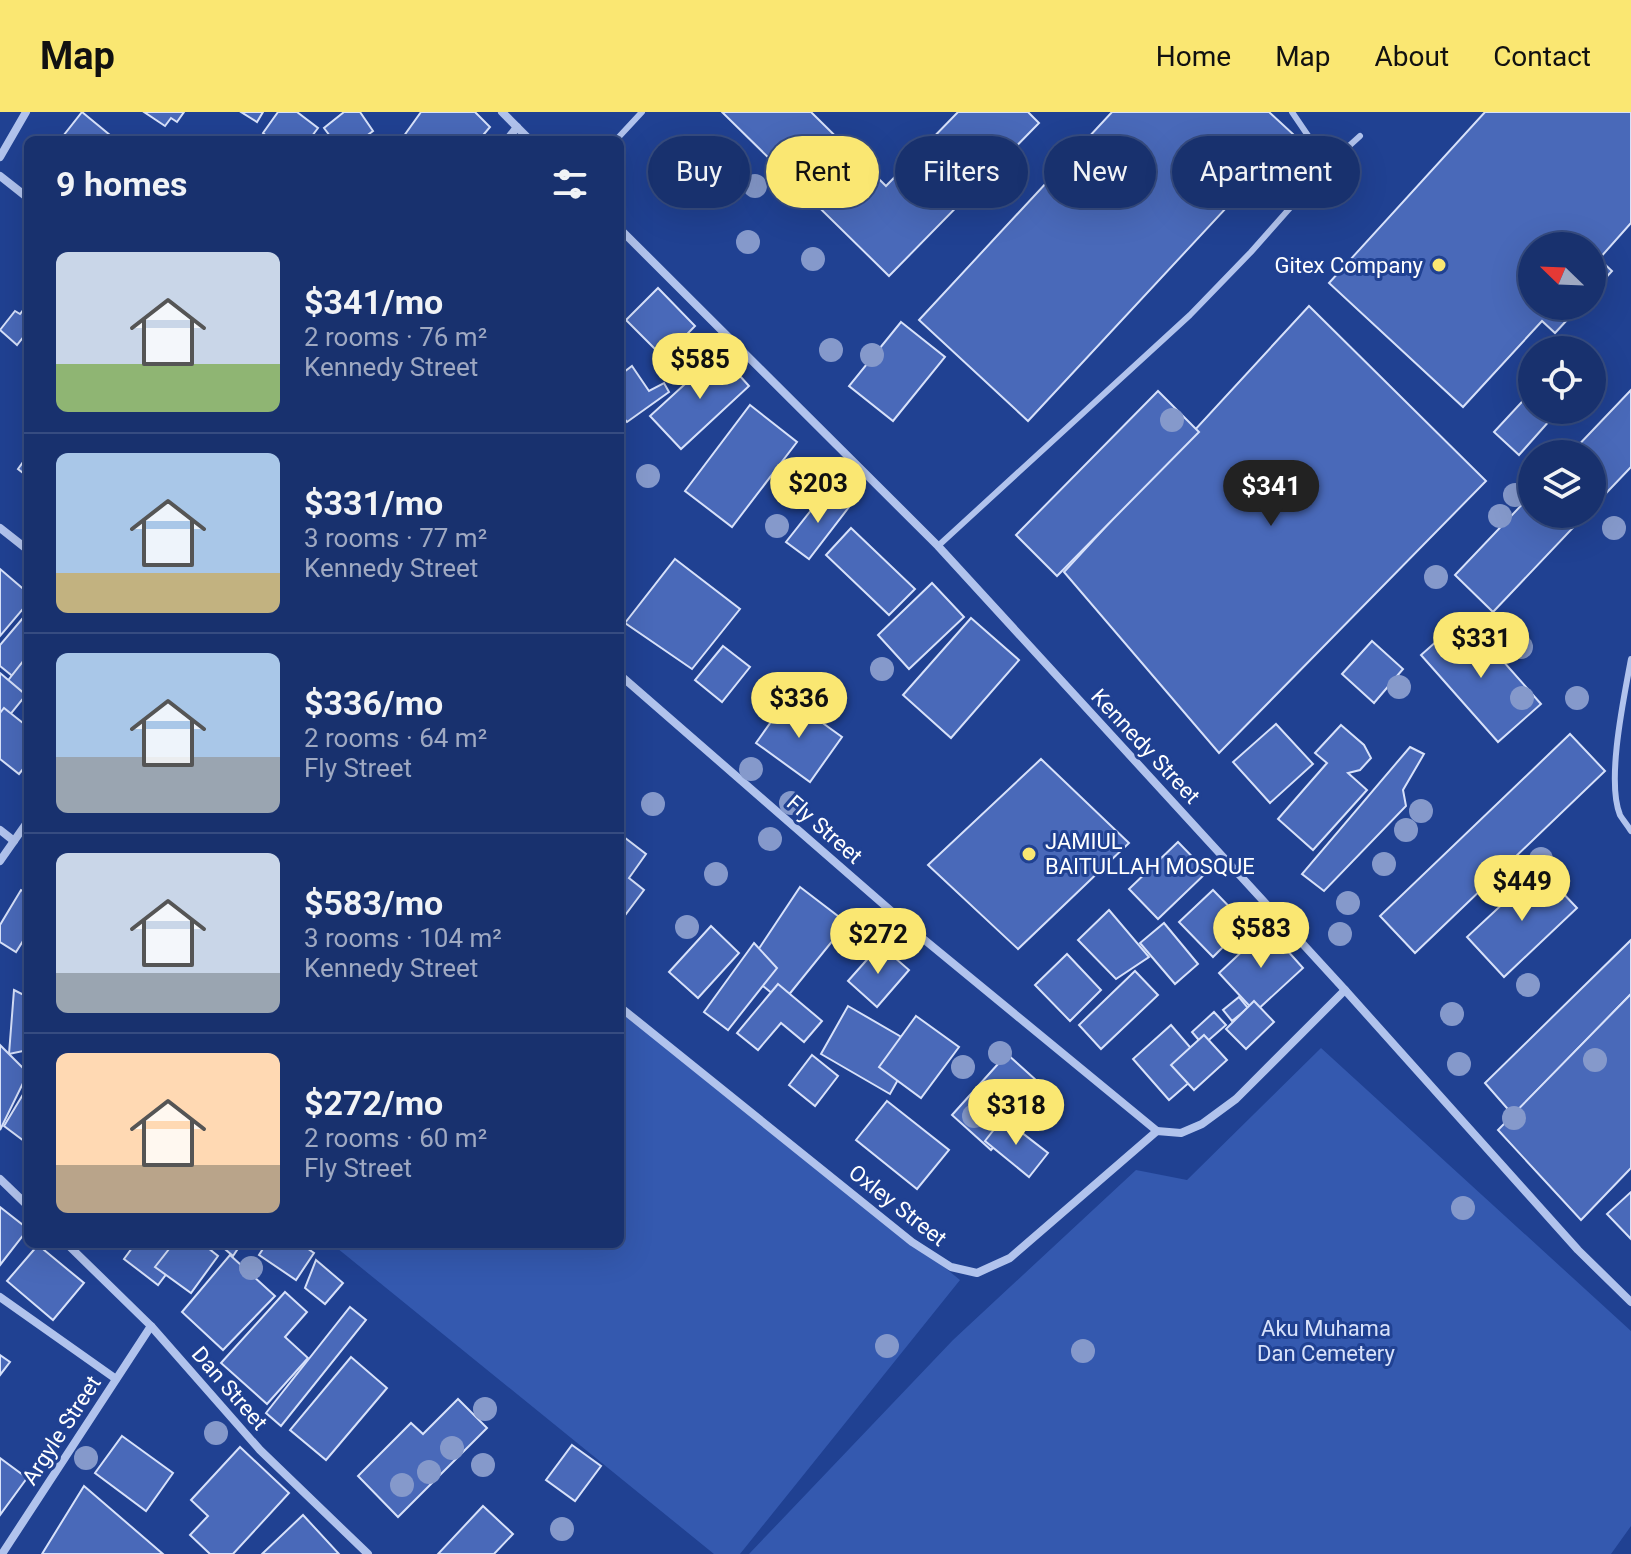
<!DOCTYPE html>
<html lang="en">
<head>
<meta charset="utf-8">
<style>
  body { margin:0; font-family:Roboto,sans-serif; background:#213973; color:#f1f3f6; height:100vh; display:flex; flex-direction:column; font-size:30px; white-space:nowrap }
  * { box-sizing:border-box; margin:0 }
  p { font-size:26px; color:#9fa9c2 }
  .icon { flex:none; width:44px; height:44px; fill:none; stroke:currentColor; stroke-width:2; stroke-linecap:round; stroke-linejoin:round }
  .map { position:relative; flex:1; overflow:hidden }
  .drawer { position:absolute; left:24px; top:24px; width:600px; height:1112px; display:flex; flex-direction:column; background:#18316e; border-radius:12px; box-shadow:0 8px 32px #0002,0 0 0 2px #364c81 }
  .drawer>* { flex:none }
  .top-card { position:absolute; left:648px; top:24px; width:760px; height:72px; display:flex; gap:16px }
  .needle { width:52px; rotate:293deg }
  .buttons { position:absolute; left:1518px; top:120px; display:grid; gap:16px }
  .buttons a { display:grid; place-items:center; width:88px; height:88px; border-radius:50%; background:#18316e; box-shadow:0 8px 32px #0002,0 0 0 2px #364c81; font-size:40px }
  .price { position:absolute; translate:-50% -68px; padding:0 18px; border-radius:28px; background:#fae772; color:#111; font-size:26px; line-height:52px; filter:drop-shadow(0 2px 4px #0008) }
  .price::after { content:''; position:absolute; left:50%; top:48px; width:24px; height:18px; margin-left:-12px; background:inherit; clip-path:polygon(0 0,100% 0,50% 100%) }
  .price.active { background:#222; color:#fff }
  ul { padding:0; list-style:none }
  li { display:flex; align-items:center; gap:24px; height:200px; padding:0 32px }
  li+li { border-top:2px solid #364c81 }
  li span { display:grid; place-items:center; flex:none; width:224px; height:160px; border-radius:12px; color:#555 }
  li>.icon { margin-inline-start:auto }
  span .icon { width:96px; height:96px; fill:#fffc; stroke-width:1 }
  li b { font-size:34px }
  h2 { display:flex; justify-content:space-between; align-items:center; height:96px; padding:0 32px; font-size:34px }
  .tag { padding:0 28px; border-radius:36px; background:#18316e; box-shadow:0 8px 32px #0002,0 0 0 2px #364c81; font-size:28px; line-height:72px }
  .tag.active { background:#fae772; color:#111 }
  header { display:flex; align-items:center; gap:48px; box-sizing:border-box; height:112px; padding:0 40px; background:#fae772; color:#111 }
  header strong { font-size:38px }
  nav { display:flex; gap:44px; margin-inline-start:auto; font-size:28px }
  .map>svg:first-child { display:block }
</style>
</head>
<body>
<header>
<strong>Map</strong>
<nav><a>Home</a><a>Map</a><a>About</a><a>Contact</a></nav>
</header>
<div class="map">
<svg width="1631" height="1442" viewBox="0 0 1631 1442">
  <rect width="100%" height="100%" fill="#204192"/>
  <g fill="#3459af">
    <polygon points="620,892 960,1168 740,1442 714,1442 332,1132 620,1132"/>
    <polygon points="1321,936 1631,1219 1631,1414 1611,1442 749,1442 953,1228 1136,1058 1187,1068"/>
  </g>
  <g fill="#4969b9" stroke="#d7e1fa" stroke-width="2">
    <polygon points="82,0 116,28 60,28"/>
    <polygon points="144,0 184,0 177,10 171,6 165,14"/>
    <polygon points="241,0 263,0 257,10"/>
    <polygon points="278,0 297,0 318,16 309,28 271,28 263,21"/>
    <polygon points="344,0 360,0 373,19 361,28 333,28 324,16"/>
    <polygon points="421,0 475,0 490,15 479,28 401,28"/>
    <polygon points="722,0 811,0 886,74 958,0 1028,0 1039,11 889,164"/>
    <polygon points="1112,0 1269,0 1294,23 1028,309 919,208"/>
    <polygon points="1485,0 1631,0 1631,111 1599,147 1612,159 1592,181 1592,134 1532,134 1532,194 1580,194 1555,221 1542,209 1463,295 1329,171"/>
    <polygon points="658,176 695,214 664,246 626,208"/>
    <polygon points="1309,194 1486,369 1219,641 1064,460"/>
    <polygon points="24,197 28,200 28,219 17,233 0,218 15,199 20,202"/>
    <polygon points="901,210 945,245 893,309 849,274"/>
    <polygon points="719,241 749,274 681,337 650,304"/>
    <polygon points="632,254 649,279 664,271 669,280 627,310 620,302 620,263"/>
    <polygon points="1631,278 1631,355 1592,396 1592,342 1570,342"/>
    <polygon points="1158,279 1199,320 1057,464 1016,423"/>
    <polygon points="1532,279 1532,298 1559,298 1519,343 1494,320"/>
    <polygon points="750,293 797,330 732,415 685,379"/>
    <polygon points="28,343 28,365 18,357"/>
    <polygon points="827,378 849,395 809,447 786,430"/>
    <polygon points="1532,382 1532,402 1586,402 1493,500 1455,463"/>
    <polygon points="851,416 915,477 889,503 826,443"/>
    <polygon points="675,447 740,497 692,557 625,511"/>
    <polygon points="0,457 28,481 28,491 0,524"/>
    <polygon points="932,471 964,505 909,557 878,523"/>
    <polygon points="28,500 28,563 21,571 0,554 0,533"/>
    <polygon points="1464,505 1541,592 1498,630 1421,543"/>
    <polygon points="971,506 1019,548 951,626 903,583"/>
    <polygon points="1372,529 1403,557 1374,591 1342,562"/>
    <polygon points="723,534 750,555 722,590 695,568"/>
    <polygon points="28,543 28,587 6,571"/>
    <polygon points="0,561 26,583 0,615"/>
    <polygon points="788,586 842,625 810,670 756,631"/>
    <polygon points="4,596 28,615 28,651 19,662 0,647 0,601"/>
    <polygon points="1276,612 1313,652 1270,691 1233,650"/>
    <polygon points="1341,613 1364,633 1371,646 1360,658 1348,661 1367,678 1313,738 1278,707 1327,651 1315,641"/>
    <polygon points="1570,622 1605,659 1415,841 1380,804"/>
    <polygon points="1410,635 1424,642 1403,678 1406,694 1324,779 1302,762"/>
    <polygon points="1041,647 1129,731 1018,837 928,753"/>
    <polygon points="620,722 646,742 629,766 644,778 620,810"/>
    <polygon points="1178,730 1207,760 1158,807 1129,777"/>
    <polygon points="1540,757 1577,796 1504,865 1467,825"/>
    <polygon points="800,775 847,811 783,890 744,859"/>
    <polygon points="21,778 28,782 28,821 16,840 0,830 0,813"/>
    <polygon points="1213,778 1246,812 1213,845 1179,810"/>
    <polygon points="1109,798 1149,845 1116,867 1078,828"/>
    <polygon points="1164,811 1198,852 1175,872 1140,831"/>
    <polygon points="711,814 739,841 698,886 669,860"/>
    <polygon points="1267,816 1303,856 1255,900 1219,861"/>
    <polygon points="1631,828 1631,882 1513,1003 1485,971"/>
    <polygon points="754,831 777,856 728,918 704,900"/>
    <polygon points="880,833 909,858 877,895 848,869"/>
    <polygon points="1067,842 1101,878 1070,909 1035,873"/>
    <polygon points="1135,859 1158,883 1101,937 1079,913"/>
    <polygon points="778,872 822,909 804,930 781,911 758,938 737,921"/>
    <polygon points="14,878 28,885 28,938 9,942"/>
    <polygon points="1631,882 1631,1056 1581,1108 1498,1018"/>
    <polygon points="1239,885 1248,896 1232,909 1223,898"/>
    <polygon points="1254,889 1274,910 1246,937 1226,917"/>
    <polygon points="848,894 917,934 890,982 821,942"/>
    <polygon points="1214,900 1226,913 1203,933 1192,920"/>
    <polygon points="916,904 959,935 921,986 879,955"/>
    <polygon points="1171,913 1207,955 1169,988 1133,947"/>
    <polygon points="1204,923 1227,948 1194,978 1171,953"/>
    <polygon points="0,933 28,961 0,1018"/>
    <polygon points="1007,942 1046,977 991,1038 952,1003"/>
    <polygon points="812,943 838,964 815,994 789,973"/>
    <polygon points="28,974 28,1032 4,1014"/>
    <polygon points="887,989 949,1038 917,1077 856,1028"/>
    <polygon points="1003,1006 1048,1041 1029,1065 985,1029"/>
    <polygon points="1631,1080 1631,1127 1607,1102"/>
    <polygon points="0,1095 28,1117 0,1153"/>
    <polygon points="135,1132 183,1132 187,1135 158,1173 124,1147"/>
    <polygon points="173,1132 203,1132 218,1144 191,1181 155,1155"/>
    <polygon points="219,1132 241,1132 233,1144"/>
    <polygon points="266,1132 301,1132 314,1141 296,1168 259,1143"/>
    <polygon points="38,1133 84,1171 53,1208 7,1169"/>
    <polygon points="230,1143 275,1184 223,1238 182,1200"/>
    <polygon points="316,1148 343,1171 325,1192 305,1176"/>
    <polygon points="285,1180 307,1200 285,1225 308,1246 267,1292 221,1251"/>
    <polygon points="350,1195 366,1208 281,1314 266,1301"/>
    <polygon points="0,1243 10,1250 0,1263"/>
    <polygon points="351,1245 387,1276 326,1348 290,1318"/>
    <polygon points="458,1287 487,1316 398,1405 358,1364 411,1311 423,1322"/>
    <polygon points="122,1324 173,1361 146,1399 95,1361"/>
    <polygon points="572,1333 601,1354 575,1389 546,1368"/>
    <polygon points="240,1335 289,1381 233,1442 210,1442 190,1423 208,1404 191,1388"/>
    <polygon points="0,1346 27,1366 0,1403"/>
    <polygon points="84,1374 163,1442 42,1442"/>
    <polygon points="483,1394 513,1422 494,1442 438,1442"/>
    <polygon points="303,1403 339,1442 262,1442"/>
  </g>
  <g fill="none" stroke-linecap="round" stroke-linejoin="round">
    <g stroke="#b1c3ed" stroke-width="6">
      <polyline points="1292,0 1328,53 1360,24"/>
      <polyline points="616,28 642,0"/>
      <polyline points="938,434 1190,203 1251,140 1328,53"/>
      <path d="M1631,547C1624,585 1606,669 1620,703C1623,708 1628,714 1631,719"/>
    </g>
    <g stroke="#b1c3ed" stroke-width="8">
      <polyline points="502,0 530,28"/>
      <polyline points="507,28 517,15"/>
      <polyline points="0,45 26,0"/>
      <polyline points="0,64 28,86"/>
      <polyline points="620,117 938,434 1345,878 1578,1138 1631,1190"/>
      <polyline points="0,416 28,438"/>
      <polyline points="620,563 921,825 1157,1019"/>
      <polyline points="0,718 14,729"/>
      <polyline points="0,749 28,709"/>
      <polyline points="620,895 912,1130 951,1155 977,1161 1010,1146 1157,1019 1181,1021 1202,1012 1236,987 1345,878"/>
      <polyline points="0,1067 28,1094"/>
      <polyline points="67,1132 151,1214 260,1338 368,1442"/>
      <polyline points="0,1185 116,1267"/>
      <polyline points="2,1442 151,1214"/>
    </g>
  </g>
  <g fill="#8599cb">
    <circle cx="907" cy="52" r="12"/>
    <circle cx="755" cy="74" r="12"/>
    <circle cx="748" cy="130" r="12"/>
    <circle cx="813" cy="147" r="12"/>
    <circle cx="831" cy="238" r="12"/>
    <circle cx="872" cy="243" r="12"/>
    <circle cx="1172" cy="308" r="12"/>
    <circle cx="648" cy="364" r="12"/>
    <circle cx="1515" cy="383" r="12"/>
    <circle cx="1500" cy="404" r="12"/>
    <circle cx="777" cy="414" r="12"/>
    <circle cx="1614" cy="416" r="12"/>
    <circle cx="1436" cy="465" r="12"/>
    <circle cx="1497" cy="516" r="12"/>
    <circle cx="1521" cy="535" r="12"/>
    <circle cx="882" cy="557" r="12"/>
    <circle cx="1399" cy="575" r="12"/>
    <circle cx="1522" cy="586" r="12"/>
    <circle cx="1577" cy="586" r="12"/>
    <circle cx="751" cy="657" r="12"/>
    <circle cx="791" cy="691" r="12"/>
    <circle cx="653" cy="692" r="12"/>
    <circle cx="1421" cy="699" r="12"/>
    <circle cx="1406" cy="718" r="12"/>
    <circle cx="770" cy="727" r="12"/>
    <circle cx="1541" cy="747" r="12"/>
    <circle cx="1384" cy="752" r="12"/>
    <circle cx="716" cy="762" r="12"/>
    <circle cx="1348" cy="791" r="12"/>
    <circle cx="687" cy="815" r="12"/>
    <circle cx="1340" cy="822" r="12"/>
    <circle cx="1528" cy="873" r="12"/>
    <circle cx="1452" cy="902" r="12"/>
    <circle cx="1000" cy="941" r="12"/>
    <circle cx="1595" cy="948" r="12"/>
    <circle cx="1459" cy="952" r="12"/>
    <circle cx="963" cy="955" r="12"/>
    <circle cx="974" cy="1004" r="12"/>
    <circle cx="1514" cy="1006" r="12"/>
    <circle cx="1463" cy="1096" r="12"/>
    <circle cx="251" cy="1156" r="12"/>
    <circle cx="887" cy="1234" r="12"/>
    <circle cx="1083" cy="1239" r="12"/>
    <circle cx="485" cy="1297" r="12"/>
    <circle cx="216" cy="1321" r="12"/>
    <circle cx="452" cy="1336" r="12"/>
    <circle cx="86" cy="1346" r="12"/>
    <circle cx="483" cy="1353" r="12"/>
    <circle cx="429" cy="1360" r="12"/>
    <circle cx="402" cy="1373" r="12"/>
    <circle cx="562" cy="1417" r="12"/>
  </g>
  <g fill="#fae772" stroke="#204192" stroke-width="3">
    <circle cx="1439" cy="153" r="8"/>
    <circle cx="1029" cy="742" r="8"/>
  </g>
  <g text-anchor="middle" stroke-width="6" stroke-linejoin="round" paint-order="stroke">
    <g font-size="22" fill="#fff" stroke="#204192" text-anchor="end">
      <text x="1423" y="161">Gitex Company</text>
      <text x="1045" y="737" text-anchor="start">JAMIUL<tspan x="1045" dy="25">BAITULLAH MOSQUE</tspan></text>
    </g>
    <g font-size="22" fill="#fff" stroke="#204192">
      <text transform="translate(1146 634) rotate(47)" y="8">Kennedy Street</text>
      <text transform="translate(825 717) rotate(41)" y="8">Fly Street</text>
      <text transform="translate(898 1093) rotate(38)" y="8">Oxley Street</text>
      <text transform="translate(230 1276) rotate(49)" y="8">Dan Street</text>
      <text transform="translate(61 1318) rotate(-57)" y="8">Argyle Street</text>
    </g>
    <g font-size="22" fill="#d7e1fa" stroke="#204192">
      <text x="1326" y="1224">Aku Muhama<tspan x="1326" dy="25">Dan Cemetery</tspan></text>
    </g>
  </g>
</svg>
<div class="buttons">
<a><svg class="needle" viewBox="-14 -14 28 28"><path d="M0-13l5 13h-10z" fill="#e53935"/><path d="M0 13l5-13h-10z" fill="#9fa9c2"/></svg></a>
<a><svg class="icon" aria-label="locate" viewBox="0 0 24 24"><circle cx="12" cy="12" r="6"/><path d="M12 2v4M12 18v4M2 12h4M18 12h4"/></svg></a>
<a><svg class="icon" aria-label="layers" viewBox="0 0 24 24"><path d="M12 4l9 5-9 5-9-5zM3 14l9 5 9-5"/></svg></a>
</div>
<b class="price" style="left:700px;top:289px">$585</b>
<b class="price" style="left:818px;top:413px">$203</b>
<b class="price active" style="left:1271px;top:416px">$341</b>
<b class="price" style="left:1481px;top:568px">$331</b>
<b class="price" style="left:799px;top:628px">$336</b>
<b class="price" style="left:1522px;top:811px">$449</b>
<b class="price" style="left:1261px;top:858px">$583</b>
<b class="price" style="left:878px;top:864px">$272</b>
<b class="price" style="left:1016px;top:1035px">$318</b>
<div class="top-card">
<a class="tag">Buy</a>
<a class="tag active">Rent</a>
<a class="tag">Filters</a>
<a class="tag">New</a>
<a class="tag">Apartment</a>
</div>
<section class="drawer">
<h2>9 homes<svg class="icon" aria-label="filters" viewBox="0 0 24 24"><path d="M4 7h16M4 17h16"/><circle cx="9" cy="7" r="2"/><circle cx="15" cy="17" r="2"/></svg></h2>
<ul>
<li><span style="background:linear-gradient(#c9d6e8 70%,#8fb573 0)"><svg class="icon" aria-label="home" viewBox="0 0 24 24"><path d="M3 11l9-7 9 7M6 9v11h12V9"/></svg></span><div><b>$341/mo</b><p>2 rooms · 76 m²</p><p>Kennedy Street</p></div></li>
<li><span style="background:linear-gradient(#a9c7e8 75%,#c2b280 0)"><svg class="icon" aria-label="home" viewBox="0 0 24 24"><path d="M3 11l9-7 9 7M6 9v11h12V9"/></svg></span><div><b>$331/mo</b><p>3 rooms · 77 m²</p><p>Kennedy Street</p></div></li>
<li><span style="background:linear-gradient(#a9c7e8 65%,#9aa5b1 0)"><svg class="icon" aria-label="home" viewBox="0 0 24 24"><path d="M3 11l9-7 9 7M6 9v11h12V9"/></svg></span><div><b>$336/mo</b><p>2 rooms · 64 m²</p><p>Fly Street</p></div></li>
<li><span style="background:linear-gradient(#c9d6e8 75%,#9aa5b1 0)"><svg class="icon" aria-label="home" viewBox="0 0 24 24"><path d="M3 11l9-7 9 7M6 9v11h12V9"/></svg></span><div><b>$583/mo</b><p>3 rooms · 104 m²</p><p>Kennedy Street</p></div></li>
<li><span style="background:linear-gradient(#ffd9b3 70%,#b9a48a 0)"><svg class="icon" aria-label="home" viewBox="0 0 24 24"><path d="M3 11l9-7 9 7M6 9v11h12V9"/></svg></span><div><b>$272/mo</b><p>2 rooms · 60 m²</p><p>Fly Street</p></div></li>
</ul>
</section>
</div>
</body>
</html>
